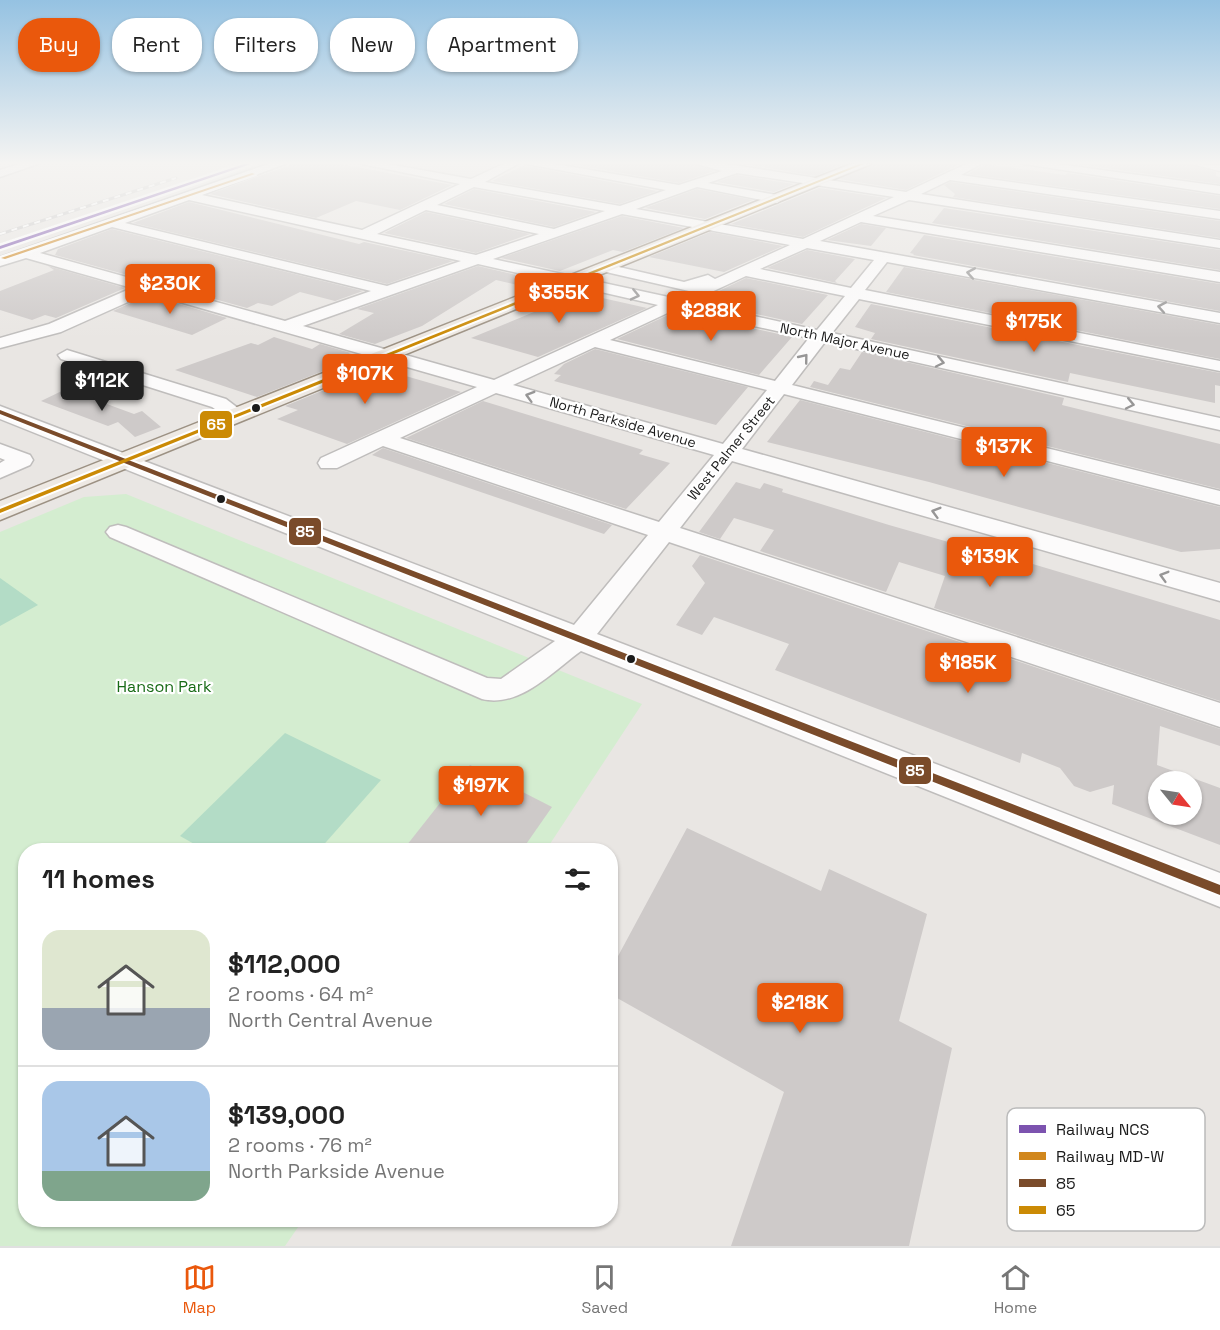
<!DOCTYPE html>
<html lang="en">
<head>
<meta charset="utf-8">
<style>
  body { margin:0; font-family:"Space Grotesk",sans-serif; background:#f6f6f6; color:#222; height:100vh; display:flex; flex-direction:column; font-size:22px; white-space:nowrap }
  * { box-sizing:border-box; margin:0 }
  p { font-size:20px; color:#767676 }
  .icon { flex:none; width:33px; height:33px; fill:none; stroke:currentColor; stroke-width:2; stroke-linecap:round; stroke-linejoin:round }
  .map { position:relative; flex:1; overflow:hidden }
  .panel { position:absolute; left:18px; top:843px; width:600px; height:384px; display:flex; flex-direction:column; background:#fff; border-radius:24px; box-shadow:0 2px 4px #0004 }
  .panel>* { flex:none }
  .banner { position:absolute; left:18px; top:18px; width:600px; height:54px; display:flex; gap:12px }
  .needle { width:39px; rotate:120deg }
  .buttons { position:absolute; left:1148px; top:771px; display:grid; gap:12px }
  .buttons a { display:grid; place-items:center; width:54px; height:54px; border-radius:50%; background:#fff; box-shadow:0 2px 4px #0004; font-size:30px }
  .price { position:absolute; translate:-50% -51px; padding:0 14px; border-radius:6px; background:#ea580c; color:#fff; font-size:20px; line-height:39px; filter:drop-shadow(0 2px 3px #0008) }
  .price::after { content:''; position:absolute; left:50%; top:36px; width:18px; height:14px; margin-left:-9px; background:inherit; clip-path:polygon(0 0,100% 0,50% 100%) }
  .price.on { background:#222; color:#fff }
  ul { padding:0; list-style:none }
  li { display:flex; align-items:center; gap:18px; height:150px; padding:0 24px }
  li+li { border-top:2px solid #e0e0e0 }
  li span { display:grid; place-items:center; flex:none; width:168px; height:120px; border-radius:18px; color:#555 }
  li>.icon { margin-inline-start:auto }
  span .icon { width:72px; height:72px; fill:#fffc; stroke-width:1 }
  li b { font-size:26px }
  h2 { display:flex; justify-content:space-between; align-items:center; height:72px; padding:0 24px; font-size:26px }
  .chip { padding:0 21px; border-radius:24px; background:#fff; box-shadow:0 2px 4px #0004; font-size:21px; line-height:54px }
  .chip.on { background:#ea580c; color:#fff }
  .menu { display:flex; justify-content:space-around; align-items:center; height:84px; border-top:2px solid #e0e0e0; background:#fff; font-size:16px; color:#767676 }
  .menu a { display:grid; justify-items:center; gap:3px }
  .menu .on { color:#ea580c }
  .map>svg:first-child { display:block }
</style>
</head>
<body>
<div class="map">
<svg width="1220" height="1246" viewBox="0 0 1220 1246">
  <rect width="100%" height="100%" fill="#e9e6e3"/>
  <polygon fill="#d4edd0" points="126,494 642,704 546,850 26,850 26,1220 303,1220 285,1246 0,1246 0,532 84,497"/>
  <g fill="#b3dcc6">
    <polygon points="0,578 38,605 0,626"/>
    <polygon points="285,733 381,780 319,850 205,850 180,836"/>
  </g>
  <g fill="#cecac9" fill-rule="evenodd">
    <polygon points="293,164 340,164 452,185 400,210 356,201 316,218 210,194"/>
    <polygon points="571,164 695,164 714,171 679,183"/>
    <polygon points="745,164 844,164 816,176"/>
    <polygon points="873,164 960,164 906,190 839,179"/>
    <polygon points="985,164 1065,175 1067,173 1220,196 1220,209 968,174"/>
    <polygon points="1077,164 1189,164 1216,172 1216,176 1220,177 1220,184"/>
    <polygon points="525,165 527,166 657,191 620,204 492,181"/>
    <polygon points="737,175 794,184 774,192 717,182"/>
    <polygon points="950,182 1220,221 1220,238 953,197 955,194 944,185"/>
    <polygon points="819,188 886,198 803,237 731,224"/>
    <polygon points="474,189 596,212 554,227 444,204"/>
    <polygon points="697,189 753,200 705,219 645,208"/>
    <polygon points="189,202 359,244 364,242 453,261 387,284 133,223"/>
    <polygon points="944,208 1220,250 1220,270 932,223"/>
    <polygon points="426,212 530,234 476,253 384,233"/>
    <polygon points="622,216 684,228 623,252 613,250 560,271 501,258"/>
    <polygon points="861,224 886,228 871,246 827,240"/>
    <polygon points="112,229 363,291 335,301 300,292 272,306 258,303 247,308 55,255 58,249"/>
    <polygon points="710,232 783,246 724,272 649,257"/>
    <polygon points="924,235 1220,284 1220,311 913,255 914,254 910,253"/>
    <polygon points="807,250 855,259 835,281 837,283 767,268"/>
    <polygon points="48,266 125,288 56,318 45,315 32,320 0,310 0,291 54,270"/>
    <polygon points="478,266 538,280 522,286 496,280 422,326 375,344 339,334 374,313 357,309"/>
    <polygon points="904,267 1220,325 1220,359 886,292"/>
    <polygon points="746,278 828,295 802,324 706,303 719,291"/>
    <polygon points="580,293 647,308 538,357 471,338"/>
    <polygon points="148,295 227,318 192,335 113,311"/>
    <polygon points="871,304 1220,373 1220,386 1215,385 1215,403 1070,373 1068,382 871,339 875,333 855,327"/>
    <polygon points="672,313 690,317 693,315 792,337 759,375 617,339"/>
    <polygon points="274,337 312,349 320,344 351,353 341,357 351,360 257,397 175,370 251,343 258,345"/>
    <polygon points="595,349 748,387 716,425 554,381 561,375 554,374 564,364"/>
    <polygon points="862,352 1064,398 1062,405 1220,444 1220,489 810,387 814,381 828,385 840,368 850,370"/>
    <polygon points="378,368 461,392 347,444 277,419 298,410 285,406"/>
    <polygon points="66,389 134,414 142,411 161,427 135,437 118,422 108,426 41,401"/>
    <polygon points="800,400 1220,507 1220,549 1181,552 929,482 767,442"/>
    <polygon points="483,401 643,450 639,454 670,463 626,509 406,438"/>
    <polygon points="383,448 612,525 604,534 372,455"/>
    <polygon points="736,482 760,489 764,483 783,489 782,492 889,525 952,543 953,540 1220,620 1220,701 934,608 945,576 899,562 886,592 760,551 774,530 734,518 720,539 699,532"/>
    <path d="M700,555L1220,729V746L1160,726L1157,765L1220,788V845L1112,804L1114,785L1090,792L1074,786L1060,768L1022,753L1020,763L775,670L789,644L714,617L702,635L676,625L705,583L692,566ZM1158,782H1191V814H1158Z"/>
    <polygon points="470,765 552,807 522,850 403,850"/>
    <polygon points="687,828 821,891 829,869 927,914 899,1021 952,1048 909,1246 731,1246 784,1092 610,994 610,971"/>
  </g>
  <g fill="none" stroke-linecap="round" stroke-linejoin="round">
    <defs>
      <g id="minor">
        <polygon points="20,164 38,164 0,177 0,170"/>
        <path d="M268,164H285L202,195L362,230L460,184L362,164H388L471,179L503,164H518L485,182L620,206L666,190L527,164H555L679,185L722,171L697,164H727L906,192L966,164H981L961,175L1220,211V219L950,180L921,194L1220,240V248L909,200L873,216L1220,272V282L861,222L820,241L1220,313V323L887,262L865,290L1220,361V371L859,299L832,333L1220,418V430L825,342L792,385L1220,491V505L784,394L742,449L1220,583V601L732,461L680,528L1220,703V727L669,542L597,634L1220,873V907L581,651C552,672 520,708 482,699L110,537L106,532L110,527L118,525L126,527L487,678L501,679L555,641L0,419V406L574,625L648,535L383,446L337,468H321L318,463L321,458L477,387L148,293L61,332L0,348V338L49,324L132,288L26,258L0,266V257ZM737,173L894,197L803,239L636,209L697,187L777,203L783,199L777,195L708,183ZM474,187L605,211L554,229L437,205ZM189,200L461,261L387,286L125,223ZM426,210L539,234L476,255L377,234ZM622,214L790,245L715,279L708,275L684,282L606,264L599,268L606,272L689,291L673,298L493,259ZM112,227L371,291L285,321L40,253ZM807,248L874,260L851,288L760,269ZM478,264L658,305L494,380L303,326ZM746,276L845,296L817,330L690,302ZM676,309L809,338L775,381L610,340ZM595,347L767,390L723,444L513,385ZM496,393L714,455L659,522L400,438Z"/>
        <polygon points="1024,164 1057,164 1220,186 1220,194"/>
        <polygon points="1191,164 1220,165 1220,171"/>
        <polygon points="67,350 226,399 247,415 244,419 230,419 212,407 61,359 58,355"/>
        <polygon points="0,444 30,455 33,460 30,465 0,478 0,463 5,460 0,458"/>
      </g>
      <polygon id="major" points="851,164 871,164 0,520 0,501"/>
    </defs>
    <use href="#minor" stroke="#bfbdbc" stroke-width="3"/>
    <use href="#major" stroke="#9c9183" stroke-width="3"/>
    <use href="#minor" fill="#fcfbfb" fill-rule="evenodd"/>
    <use href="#major" fill="#eee9e3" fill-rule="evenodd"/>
    <defs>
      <g id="rail">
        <polyline points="0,234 176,178"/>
        <polyline points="0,245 243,164"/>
      </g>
    </defs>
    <use href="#rail" stroke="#c9c8c8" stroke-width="3"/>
    <use href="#rail" stroke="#fff" stroke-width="2" stroke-dasharray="6" stroke-linecap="butt"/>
    <defs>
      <polygon id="bus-1" points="0,410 1220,885 1220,895 0,414"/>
      <polygon id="bus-2" points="859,164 864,164 0,513 0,509"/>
    </defs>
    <use href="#bus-1" stroke="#fff" stroke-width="4"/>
    <use href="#bus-2" stroke="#fff" stroke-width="4"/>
    <use href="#bus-1" fill="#7a4b2a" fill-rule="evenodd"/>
    <use href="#bus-2" fill="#cb8a05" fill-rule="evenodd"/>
    <defs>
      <polygon id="rail-1" points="244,164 251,164 0,249 0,246"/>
      <polygon id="rail-2" points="252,173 255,174 5,259 1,258"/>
    </defs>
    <use href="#rail-1" stroke="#fff" stroke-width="5"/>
    <use href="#rail-2" stroke="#fff" stroke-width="5"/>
    <use href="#rail-1" fill="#7c53af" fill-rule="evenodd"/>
    <use href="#rail-2" fill="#d1871d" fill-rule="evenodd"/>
  </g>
  <defs><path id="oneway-chevron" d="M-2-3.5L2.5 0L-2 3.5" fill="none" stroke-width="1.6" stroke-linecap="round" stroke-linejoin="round" transform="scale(1.5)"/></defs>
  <g stroke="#979696">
    <use href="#oneway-chevron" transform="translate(971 273) rotate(-170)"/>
    <use href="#oneway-chevron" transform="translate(635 295) rotate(13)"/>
    <use href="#oneway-chevron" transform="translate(1162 307) rotate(-170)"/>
    <use href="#oneway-chevron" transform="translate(804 358) rotate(-51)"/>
    <use href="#oneway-chevron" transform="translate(940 362) rotate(12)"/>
    <use href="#oneway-chevron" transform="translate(530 396) rotate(-164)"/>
    <use href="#oneway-chevron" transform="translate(1130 404) rotate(12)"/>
    <use href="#oneway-chevron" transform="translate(936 512) rotate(-164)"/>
    <use href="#oneway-chevron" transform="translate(1164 576) rotate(-164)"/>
  </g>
  <linearGradient id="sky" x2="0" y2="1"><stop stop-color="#95c2e2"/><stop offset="0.48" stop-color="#f5f4f2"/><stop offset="1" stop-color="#f5f4f2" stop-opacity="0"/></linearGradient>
  <rect width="1220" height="339" fill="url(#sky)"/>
  <g fill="#1b1b1b" stroke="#fff" stroke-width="2">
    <circle cx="256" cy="408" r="5"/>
    <circle cx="221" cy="499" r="5"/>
    <circle cx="631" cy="659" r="5"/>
  </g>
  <g text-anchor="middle" stroke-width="4.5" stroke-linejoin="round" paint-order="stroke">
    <g font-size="14" fill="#1b1b1b" stroke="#fff">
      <text transform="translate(845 341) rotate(12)" y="5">North Major Avenue</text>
      <text transform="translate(623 422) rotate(16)" y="5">North Parkside Avenue</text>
      <text transform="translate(731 448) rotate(-51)" y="5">West Palmer Street</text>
    </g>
    <g font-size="16" fill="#186b16" stroke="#fff">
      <text x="164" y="692">Hanson Park</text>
    </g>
  </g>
  <rect x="1007" y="1108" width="198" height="123" rx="9" fill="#fff" stroke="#bbb" stroke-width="1.5"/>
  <rect x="1019" y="1125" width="27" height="8" fill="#7c53af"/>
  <rect x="1019" y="1152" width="27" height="8" fill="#d1871d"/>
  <rect x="1019" y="1179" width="27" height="8" fill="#7a4b2a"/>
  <rect x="1019" y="1206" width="27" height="8" fill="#cb8a05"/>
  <g font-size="16" fill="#1b1b1b">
    <text x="1056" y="1135">Railway NCS</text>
    <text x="1056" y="1162">Railway MD-W</text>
    <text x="1056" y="1189">85</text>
    <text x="1056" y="1216">65</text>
  </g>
  <g stroke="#fff" stroke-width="2">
    <rect x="199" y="410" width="34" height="29" rx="6" fill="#cb8a05"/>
    <rect x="288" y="517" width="34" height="29" rx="6" fill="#7a4b2a"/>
    <rect x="898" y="756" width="34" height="29" rx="6" fill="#7a4b2a"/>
  </g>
  <g font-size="16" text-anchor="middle" font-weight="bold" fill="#fff">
    <text x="216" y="430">65</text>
    <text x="305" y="537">85</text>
    <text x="915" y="776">85</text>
  </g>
</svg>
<div class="buttons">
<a><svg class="needle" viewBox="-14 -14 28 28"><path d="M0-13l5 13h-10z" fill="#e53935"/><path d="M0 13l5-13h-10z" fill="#767676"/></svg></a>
</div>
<b class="price" style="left:170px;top:315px">$230K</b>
<b class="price" style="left:559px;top:324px">$355K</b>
<b class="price" style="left:711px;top:342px">$288K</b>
<b class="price" style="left:1034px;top:353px">$175K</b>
<b class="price" style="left:365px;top:405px">$107K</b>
<b class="price on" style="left:102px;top:412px">$112K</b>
<b class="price" style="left:1004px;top:478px">$137K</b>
<b class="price" style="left:990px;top:588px">$139K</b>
<b class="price" style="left:968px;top:694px">$185K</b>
<b class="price" style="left:481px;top:817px">$197K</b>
<b class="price" style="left:800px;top:1034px">$218K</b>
<div class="banner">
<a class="chip on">Buy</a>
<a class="chip">Rent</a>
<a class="chip">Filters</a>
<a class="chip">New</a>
<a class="chip">Apartment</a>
</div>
<section class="panel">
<h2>11 homes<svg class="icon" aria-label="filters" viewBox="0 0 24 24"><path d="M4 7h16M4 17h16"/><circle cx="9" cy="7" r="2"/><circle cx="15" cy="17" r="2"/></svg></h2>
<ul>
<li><span style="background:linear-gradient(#dfe7d0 65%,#9aa5b1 0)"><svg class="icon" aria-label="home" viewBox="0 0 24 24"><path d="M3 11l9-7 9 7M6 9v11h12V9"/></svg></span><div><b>$112,000</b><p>2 rooms · 64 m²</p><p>North Central Avenue</p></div></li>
<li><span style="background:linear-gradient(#a9c7e8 75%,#7fa58c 0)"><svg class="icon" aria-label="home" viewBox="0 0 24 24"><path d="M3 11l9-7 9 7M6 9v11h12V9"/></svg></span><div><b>$139,000</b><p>2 rooms · 76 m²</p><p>North Parkside Avenue</p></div></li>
</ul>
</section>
</div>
<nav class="menu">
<a class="on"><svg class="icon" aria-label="map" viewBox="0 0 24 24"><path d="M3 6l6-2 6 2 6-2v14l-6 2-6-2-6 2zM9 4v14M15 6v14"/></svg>Map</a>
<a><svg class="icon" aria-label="saved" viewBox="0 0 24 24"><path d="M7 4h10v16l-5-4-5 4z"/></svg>Saved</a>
<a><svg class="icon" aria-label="home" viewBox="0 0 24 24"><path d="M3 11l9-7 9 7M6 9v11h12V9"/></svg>Home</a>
</nav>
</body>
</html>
